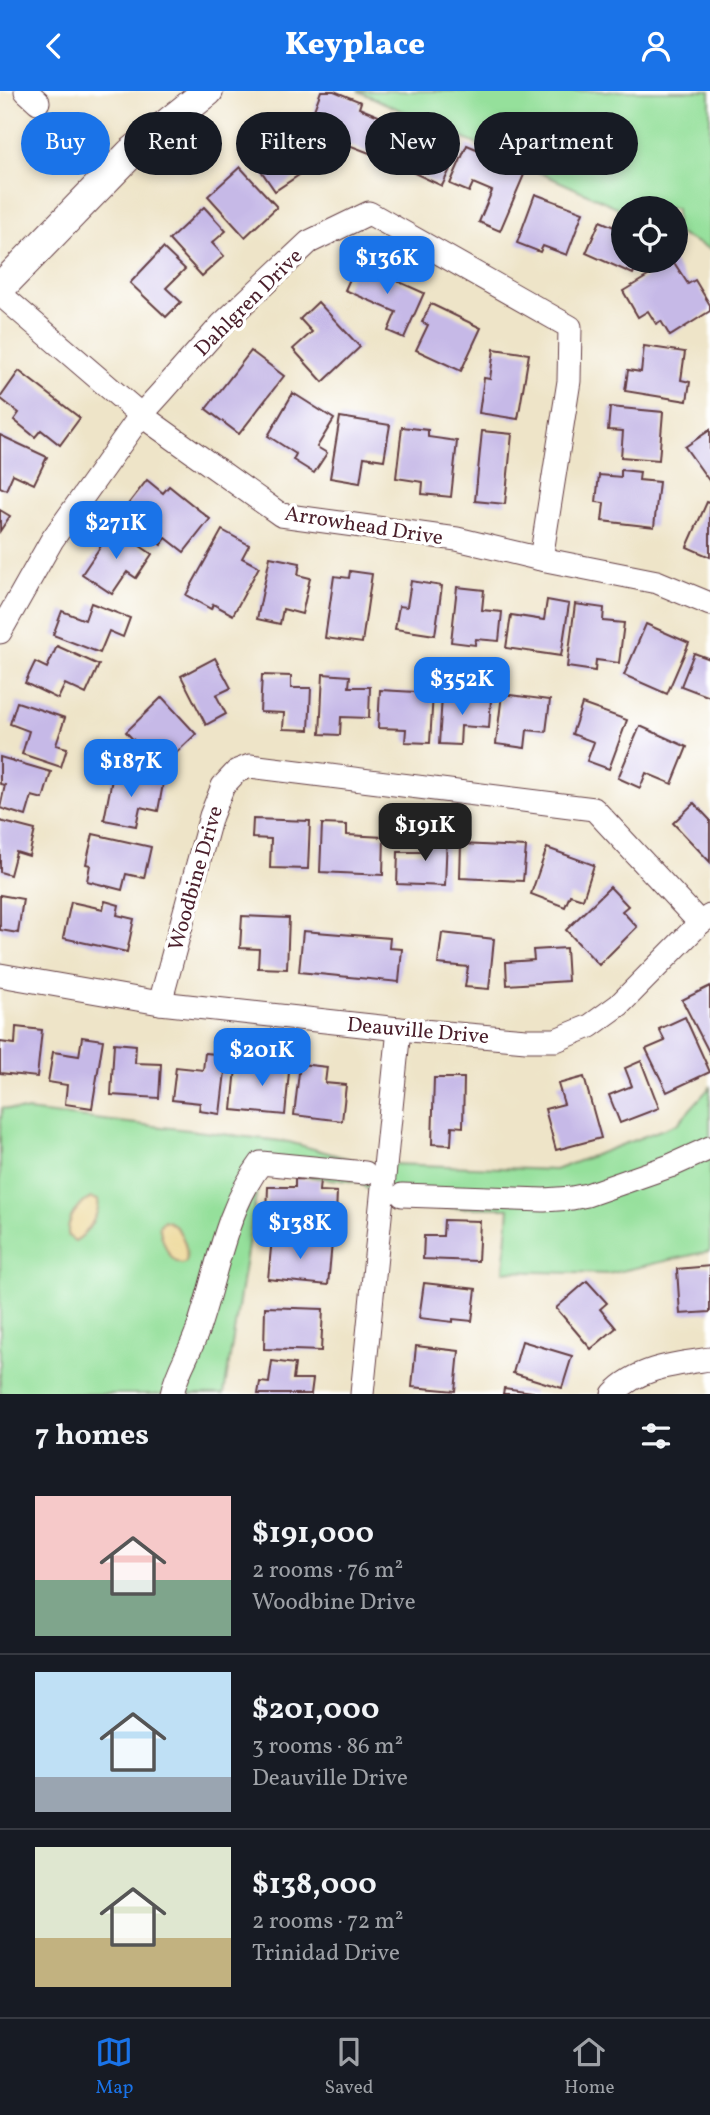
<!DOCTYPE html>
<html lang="en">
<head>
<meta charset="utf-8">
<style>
  body { margin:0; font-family:Vollkorn,serif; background:#20242c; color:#f1f3f6; height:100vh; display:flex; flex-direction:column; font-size:26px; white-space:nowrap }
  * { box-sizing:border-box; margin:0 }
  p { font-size:23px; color:#9ea1a6 }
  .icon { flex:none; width:38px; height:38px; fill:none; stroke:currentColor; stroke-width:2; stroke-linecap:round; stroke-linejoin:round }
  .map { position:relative; height:1303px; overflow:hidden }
  .drawer { display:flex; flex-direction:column; background:#171b24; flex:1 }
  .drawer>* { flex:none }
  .banner { position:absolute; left:21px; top:21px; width:668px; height:63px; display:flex; gap:14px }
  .buttons { position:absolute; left:611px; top:105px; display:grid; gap:14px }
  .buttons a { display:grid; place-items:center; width:77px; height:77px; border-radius:50%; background:#171b24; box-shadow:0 4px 10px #0003; font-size:35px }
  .price { position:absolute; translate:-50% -60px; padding:0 16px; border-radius:14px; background:#1a73e8; color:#fff; font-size:23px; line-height:46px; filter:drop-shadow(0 2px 4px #0008) }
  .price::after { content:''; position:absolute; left:50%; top:42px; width:21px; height:16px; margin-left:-10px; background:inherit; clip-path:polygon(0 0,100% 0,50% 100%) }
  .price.current { background:#222; color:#fff }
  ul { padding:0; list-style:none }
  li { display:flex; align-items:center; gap:21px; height:175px; padding:0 35px }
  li+li { border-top:2px solid #363941 }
  li span { display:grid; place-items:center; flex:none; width:196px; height:140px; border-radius:0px; color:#555 }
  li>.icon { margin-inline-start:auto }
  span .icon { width:84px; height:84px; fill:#fffc; stroke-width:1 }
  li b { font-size:30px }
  h2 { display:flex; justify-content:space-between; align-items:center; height:84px; padding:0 35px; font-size:30px }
  .pill { padding:0 24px; border-radius:32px; background:#171b24; box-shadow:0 4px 10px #0003; font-size:24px; line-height:63px }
  .pill.current { background:#1a73e8; color:#fff }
  header { display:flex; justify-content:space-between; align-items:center; height:91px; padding:0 35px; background:#1a73e8; color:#fff; font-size:32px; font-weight:800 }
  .menu { display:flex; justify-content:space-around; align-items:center; height:98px; border-top:2px solid #363941; background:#171b24; font-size:19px; color:#9ea1a6 }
  .menu a { display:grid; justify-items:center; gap:4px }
  .menu .current { color:#1a73e8 }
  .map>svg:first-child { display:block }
</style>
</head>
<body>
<header><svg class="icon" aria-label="back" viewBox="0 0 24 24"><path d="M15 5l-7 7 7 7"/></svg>Keyplace<svg class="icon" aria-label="person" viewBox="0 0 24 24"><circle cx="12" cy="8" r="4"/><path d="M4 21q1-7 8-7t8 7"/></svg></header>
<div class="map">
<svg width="710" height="1303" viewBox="0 0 710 1303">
  <rect width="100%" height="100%" fill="#fff"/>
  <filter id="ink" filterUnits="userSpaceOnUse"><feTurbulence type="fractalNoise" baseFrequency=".0143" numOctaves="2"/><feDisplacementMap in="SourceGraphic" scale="14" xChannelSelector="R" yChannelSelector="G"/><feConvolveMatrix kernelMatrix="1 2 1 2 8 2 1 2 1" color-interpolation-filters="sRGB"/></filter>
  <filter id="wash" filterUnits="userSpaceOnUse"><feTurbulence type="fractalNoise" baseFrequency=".00686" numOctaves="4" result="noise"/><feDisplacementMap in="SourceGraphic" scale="28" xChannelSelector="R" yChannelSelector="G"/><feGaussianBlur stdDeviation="1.57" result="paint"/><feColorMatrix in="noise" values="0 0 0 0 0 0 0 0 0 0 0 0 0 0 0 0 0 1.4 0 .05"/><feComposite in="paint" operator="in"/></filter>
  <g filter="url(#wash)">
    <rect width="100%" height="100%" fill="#eee4c8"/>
    <g fill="#95e09b" stroke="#708063" stroke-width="2">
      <polygon points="358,0 710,0 710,158 676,142 676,117 623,119"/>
      <polygon points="710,996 710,1160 608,1183 504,1180 509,1117 402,1117 357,1091 260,1080 224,1303 0,1303 0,1039 2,1017 289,1051 364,1072 555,1079 677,1033"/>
    </g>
    <g fill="#eeda9e" stroke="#9c7c64" stroke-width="2">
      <path d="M91,1107L98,1109C101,1121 87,1144 75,1150L68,1145C67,1127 76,1115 91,1107Z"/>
      <path d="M164,1129C180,1133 189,1155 186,1171L182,1173C168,1171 162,1148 159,1135Z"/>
    </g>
    <g id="blocks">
      <g fill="#c6b9e7">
        <polygon points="321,0 334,0 361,11 359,17 386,28 372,63 307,38"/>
        <polygon points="401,23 453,48 444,67 453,72 442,95 380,66"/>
        <polygon points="280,26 306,65 292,74 299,84 275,100 242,52"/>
        <polygon points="467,54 526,79 500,140 479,131 492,100 473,92 469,101 450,93"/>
        <polygon points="240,76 277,116 245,146 208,105"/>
        <polygon points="535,103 583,121 567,164 543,155 540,161 517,152"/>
        <polygon points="204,116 226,140 212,152 224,165 202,185 169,149"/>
        <polygon points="600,130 614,136 616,131 623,134 623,170 639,170 633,183 586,162"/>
        <polygon points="163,157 185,178 166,197 181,211 166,226 130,192"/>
        <polygon points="673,170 688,193 695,189 710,214 710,220 670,245 661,230 656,233 648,220 638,226 623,200"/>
        <polygon points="357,172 424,202 404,247 388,240 396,221 345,199"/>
        <polygon points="318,211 360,256 323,291 293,258 312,241 300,228"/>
        <polygon points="431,213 481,237 461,280 416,259 428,234 422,231"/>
        <polygon points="644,255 685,261 681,289 690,291 687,310 625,300 628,279 641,281"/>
        <polygon points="494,258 529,263 518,328 479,322 484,287 490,288"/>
        <polygon points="251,260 284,285 239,343 206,318"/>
        <polygon points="19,280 80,327 60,354 41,339 35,346 14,329 19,322 0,307"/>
        <polygon points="293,302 334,328 317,356 327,362 314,382 293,369 296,363 268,345"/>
        <polygon points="610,316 663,321 659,369 621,366 623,340 608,339"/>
        <polygon points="340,326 390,334 384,369 364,366 360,392 330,387"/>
        <polygon points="402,336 428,339 428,346 457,350 451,406 422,403 423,391 396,387"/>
        <polygon points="710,339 710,391 685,356"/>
        <polygon points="482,340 512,343 505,413 475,410"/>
        <polygon points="0,344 47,366 34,393 13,383 6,399 0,396"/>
        <polygon points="621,379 640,381 639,389 659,391 654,436 602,430 604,412 596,411 599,384 621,386"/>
        <polygon points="147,389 163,402 169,395 210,428 184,461 166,447 161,454 145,441 150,434 126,416"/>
        <polygon points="707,411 710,412 710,466 687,456"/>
        <polygon points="0,419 10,425 0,440"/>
        <polygon points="113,437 152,463 136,487 127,481 112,503 82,483"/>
        <polygon points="222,439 249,454 242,467 259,476 233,524 213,513 211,518 186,504"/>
        <polygon points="270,466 300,472 298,484 310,487 302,523 283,518 280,533 257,528"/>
        <polygon points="350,480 372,483 362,552 325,547 334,485 349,487"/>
        <polygon points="411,490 442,495 435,544 395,538 399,515 407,516"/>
        <polygon points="457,496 484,499 482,519 502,521 499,550 476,548 475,554 451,551"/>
        <polygon points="547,509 569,513 561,565 506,557 511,524 544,529"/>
        <polygon points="91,512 130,527 123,546 109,540 100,562 53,544 62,520 85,529"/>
        <polygon points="575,513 604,517 603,530 624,532 619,572 596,569 595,580 567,576"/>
        <polygon points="646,533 689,552 667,603 624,584"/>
        <polygon points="57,555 99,574 86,603 65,593 58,608 25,592 35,571 47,577"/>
        <polygon points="694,562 710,568 710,606 681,595"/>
        <polygon points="215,567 231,597 216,604 226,623 206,634 181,585"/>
        <polygon points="323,583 350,585 349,596 370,596 369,627 341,626 340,644 320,643"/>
        <polygon points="262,584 291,585 291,597 311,597 309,639 283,638 284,622 260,621"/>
        <polygon points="380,599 433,602 430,652 405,651 406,638 378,637"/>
        <polygon points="502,603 550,609 546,641 527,639 525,657 496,653"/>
        <polygon points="442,605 491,608 489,637 461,635 460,654 439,653"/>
        <polygon points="162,606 196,643 174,664 169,659 155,672 126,641"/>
        <polygon points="17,611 65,627 56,654 67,657 61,676 22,663 29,640 10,633"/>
        <polygon points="582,613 627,629 609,678 587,670 594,651 572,643"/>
        <polygon points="640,635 687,656 672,693 646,682 640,697 618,687"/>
        <polygon points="0,666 51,681 43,708 32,705 26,725 0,717 5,694 0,693"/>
        <polygon points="113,683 163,693 158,720 140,716 136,735 104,729"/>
        <polygon points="694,712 710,729 710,771 673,732"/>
        <polygon points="253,728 310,730 308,778 270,777 271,748 252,747"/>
        <polygon points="0,730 35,739 29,765 16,761 10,784 0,781"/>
        <polygon points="322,733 347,734 347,744 384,746 383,784 320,781"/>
        <polygon points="93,743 151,756 144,787 126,783 122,799 87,790 90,774 86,773"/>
        <polygon points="424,743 447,744 445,795 397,793 398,761 424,761"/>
        <polygon points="461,753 526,756 523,790 460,787"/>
        <polygon points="547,757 594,774 583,808 570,804 565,816 531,803"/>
        <polygon points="610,796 628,815 622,820 637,836 599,874 566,839"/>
        <polygon points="0,804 23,808 18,842 0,839"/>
        <polygon points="105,810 119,814 117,824 134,828 127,861 63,847 71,811 103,818"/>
        <polygon points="242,825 289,827 287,878 258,877 259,858 240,857"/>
        <polygon points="303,840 390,847 389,857 402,858 399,891 299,881"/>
        <polygon points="442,842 494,848 489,898 465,896 468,876 438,873"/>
        <polygon points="566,857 568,890 507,894 506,871 534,869 533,859"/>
        <polygon points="710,895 710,963 682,909"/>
        <polygon points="685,926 710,981 667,1001 646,958 665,950 659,938"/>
        <polygon points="16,936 42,939 37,986 0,982 0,951 15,953"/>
        <polygon points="82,946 103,949 92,1017 65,1013 67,994 48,991 53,961 79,965"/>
        <polygon points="114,952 136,954 135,972 161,973 159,1007 111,1004"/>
        <polygon points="205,962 227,964 220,1023 199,1020 200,1012 172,1009 176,976 203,979"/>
        <polygon points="265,967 290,970 285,1024 232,1019 236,977 264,980"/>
        <polygon points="641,970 659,1017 620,1032 609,1004 632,995 625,977"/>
        <polygon points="300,973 327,976 325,992 346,994 342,1030 294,1024"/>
        <polygon points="584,986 601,1047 556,1059 545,1018 564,1013 558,993"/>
        <polygon points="434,987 464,987 463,1036 452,1035 451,1054 432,1053"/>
        <polygon points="295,1088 320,1089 319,1100 337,1101 336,1124 267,1122 268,1096 295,1096"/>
        <polygon points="444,1129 480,1130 478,1170 423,1168 424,1145 443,1145"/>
        <polygon points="272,1147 332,1152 328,1194 268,1188"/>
        <polygon points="710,1175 710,1221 680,1223 677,1178"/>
        <polygon points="587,1190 607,1212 600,1218 616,1237 591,1258 556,1217"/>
        <polygon points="424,1192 476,1198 472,1230 453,1228 453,1231 419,1227"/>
        <polygon points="265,1216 323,1218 321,1260 264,1258"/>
        <polygon points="522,1250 572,1265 562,1297 513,1282"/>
        <polygon points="416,1255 459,1260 455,1300 412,1296"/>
        <polygon points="272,1270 295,1273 293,1288 313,1288 311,1303 258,1303 260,1291 269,1292"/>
        <polygon points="504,1297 533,1301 533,1303 503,1303"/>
      </g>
    </g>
  </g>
  <g filter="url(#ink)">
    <use href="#blocks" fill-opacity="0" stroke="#633d43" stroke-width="2"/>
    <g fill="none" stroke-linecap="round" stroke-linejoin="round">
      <defs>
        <g id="minor">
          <polyline points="26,0 38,11"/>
          <polyline points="0,203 141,324 281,424 457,448 541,468 657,491 710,513"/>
          <polyline points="0,541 52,449 141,324 161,302 222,233 309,151 369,122 570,236 569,290 541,468"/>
          <polyline points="0,884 160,912 399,938 526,949 556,949 590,935 619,914 700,832 710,825"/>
          <polyline points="160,912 211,725 223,695 237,680 250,675 594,718 700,832"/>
          <polyline points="402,1104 544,1109 572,1107 587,1104 670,1075 710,1057"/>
          <path d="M172,1303C177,1279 191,1260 198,1238C217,1182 225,1119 261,1072L365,1082"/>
          <polyline points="362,1303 399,938"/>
          <path d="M613,1303C638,1276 676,1273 710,1268"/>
        </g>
        <polyline id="major" points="0,197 131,62 208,0"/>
      </defs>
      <use href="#minor" stroke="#633d43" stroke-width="25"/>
      <use href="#major" stroke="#633d43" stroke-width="32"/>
      <use href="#minor" stroke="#fff" stroke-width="23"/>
      <use href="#major" stroke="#fff" stroke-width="30"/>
    </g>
  </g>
  <g text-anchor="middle" stroke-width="7" stroke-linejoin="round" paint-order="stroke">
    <g font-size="21" fill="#4a1f2b" stroke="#fff">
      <text transform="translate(248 211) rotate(-45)" y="7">Dahlgren Drive</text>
      <text transform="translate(364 434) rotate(9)" y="7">Arrowhead Drive</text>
      <text transform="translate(195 787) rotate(-74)" y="7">Woodbine Drive</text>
      <text transform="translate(418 939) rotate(5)" y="7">Deauville Drive</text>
    </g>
  </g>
</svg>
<div class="buttons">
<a><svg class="icon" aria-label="locate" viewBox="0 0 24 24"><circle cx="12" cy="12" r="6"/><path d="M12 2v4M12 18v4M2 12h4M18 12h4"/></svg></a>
</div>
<b class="price" style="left:387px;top:205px">$136K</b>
<b class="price" style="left:116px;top:470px">$271K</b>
<b class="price" style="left:462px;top:626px">$352K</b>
<b class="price" style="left:131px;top:708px">$187K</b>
<b class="price current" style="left:425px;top:772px">$191K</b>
<b class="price" style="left:262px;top:997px">$201K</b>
<b class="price" style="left:300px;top:1170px">$138K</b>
<div class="banner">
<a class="pill current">Buy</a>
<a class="pill">Rent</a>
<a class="pill">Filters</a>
<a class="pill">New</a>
<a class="pill">Apartment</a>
</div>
</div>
<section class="drawer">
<h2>7 homes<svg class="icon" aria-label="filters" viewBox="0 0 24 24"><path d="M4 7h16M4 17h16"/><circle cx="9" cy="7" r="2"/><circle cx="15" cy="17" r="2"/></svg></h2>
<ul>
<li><span style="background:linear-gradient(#f6c9c9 60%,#7fa58c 0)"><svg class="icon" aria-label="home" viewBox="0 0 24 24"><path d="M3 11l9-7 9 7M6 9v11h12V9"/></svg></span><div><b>$191,000</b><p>2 rooms · 76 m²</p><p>Woodbine Drive</p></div></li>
<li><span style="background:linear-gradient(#bfe0f5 75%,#9aa5b1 0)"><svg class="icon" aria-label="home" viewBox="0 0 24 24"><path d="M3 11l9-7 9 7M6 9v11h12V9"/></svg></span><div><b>$201,000</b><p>3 rooms · 86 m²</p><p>Deauville Drive</p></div></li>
<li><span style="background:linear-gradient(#dfe7d0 65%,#c2b280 0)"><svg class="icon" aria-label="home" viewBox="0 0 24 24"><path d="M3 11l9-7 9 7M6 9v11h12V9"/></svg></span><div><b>$138,000</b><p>2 rooms · 72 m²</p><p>Trinidad Drive</p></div></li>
</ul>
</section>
<nav class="menu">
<a class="current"><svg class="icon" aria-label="map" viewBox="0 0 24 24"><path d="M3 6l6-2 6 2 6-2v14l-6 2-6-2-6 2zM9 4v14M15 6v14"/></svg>Map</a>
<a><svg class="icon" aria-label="saved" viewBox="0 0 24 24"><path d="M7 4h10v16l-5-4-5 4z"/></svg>Saved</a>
<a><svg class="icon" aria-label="home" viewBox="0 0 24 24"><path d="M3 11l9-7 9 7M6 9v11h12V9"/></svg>Home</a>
</nav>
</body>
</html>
